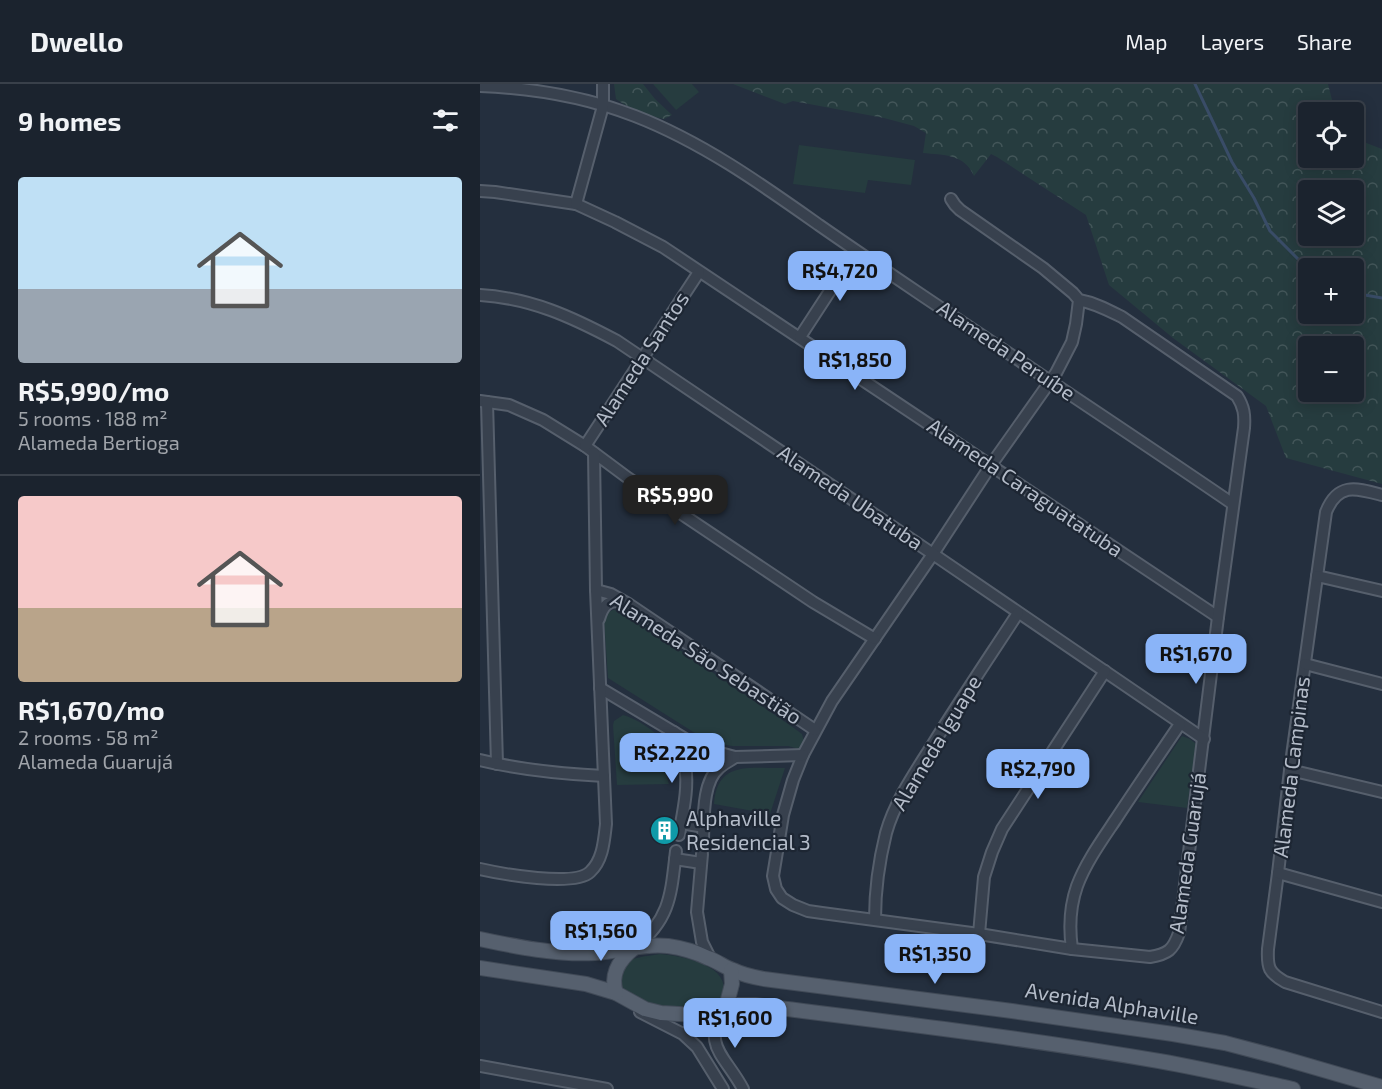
<!DOCTYPE html>
<html lang="en">
<head>
<meta charset="utf-8">
<style>
  body { margin:0; font-family:"Exo 2",sans-serif; background:#242b36; color:#f1f3f6; height:100vh; display:flex; flex-direction:column; font-size:22px; white-space:nowrap }
  * { box-sizing:border-box; margin:0 }
  p { font-size:20px; color:#a0a4aa }
  .icon { flex:none; width:33px; height:33px; fill:none; stroke:currentColor; stroke-width:2; stroke-linecap:round; stroke-linejoin:round }
  .map { position:relative; flex:1; overflow:hidden }
  .sheet { display:flex; flex-direction:column; background:#1b232e; width:480px }
  .sheet>* { flex:none }
  .fabs { position:absolute; left:818px; top:18px; display:grid; gap:12px }
  .fabs a { display:grid; place-items:center; width:66px; height:66px; border-radius:6px; background:#1b232e; box-shadow:0 3px 15px #0003,0 0 0 2px #39404a; font-size:30px }
  .price { position:absolute; translate:-50% -51px; padding:0 14px; border-radius:12px; background:#8ab4f8; color:#111; font-size:20px; line-height:39px; filter:drop-shadow(0 2px 3px #0008) }
  .price::after { content:''; position:absolute; left:50%; top:36px; width:18px; height:14px; margin-left:-9px; background:inherit; clip-path:polygon(0 0,100% 0,50% 100%) }
  .price.on { background:#222; color:#fff }
  ul { padding:0; list-style:none }
  li { display:grid; align-content:center; gap:12px; height:318px; padding:0 18px }
  li+li { border-top:2px solid #39404a }
  li span { display:grid; place-items:center; height:186px; border-radius:6px; color:#555 }
  li>.icon { margin-inline-start:auto }
  span .icon { width:108px; height:108px; fill:#fffc; stroke-width:1 }
  li b { font-size:26px }
  h2 { display:flex; justify-content:space-between; align-items:center; height:72px; padding:0 18px; font-size:26px }
  header { display:flex; align-items:center; gap:36px; box-sizing:border-box; height:84px; padding:0 30px; background:#1b232e; border-bottom:2px solid #39404a }
  header strong { font-size:28px }
  nav { display:flex; gap:33px; margin-inline-start:auto; font-size:21px }
  main { display:flex; flex:1; min-height:0 }
  .map>svg:first-child { display:block }
</style>
</head>
<body>
<header>
<strong>Dwello</strong>
<nav><a>Map</a><a>Layers</a><a>Share</a></nav>
</header>
<main>
<section class="sheet">
<h2>9 homes<svg class="icon" aria-label="filters" viewBox="0 0 24 24"><path d="M4 7h16M4 17h16"/><circle cx="9" cy="7" r="2"/><circle cx="15" cy="17" r="2"/></svg></h2>
<ul>
<li><span style="background:linear-gradient(#bfe0f5 60%,#9aa5b1 0)"><svg class="icon" aria-label="home" viewBox="0 0 24 24"><path d="M3 11l9-7 9 7M6 9v11h12V9"/></svg></span><div><b>R$5,990/mo</b><p>5 rooms · 188 m²</p><p>Alameda Bertioga</p></div></li>
<li><span style="background:linear-gradient(#f6c9c9 60%,#b9a48a 0)"><svg class="icon" aria-label="home" viewBox="0 0 24 24"><path d="M3 11l9-7 9 7M6 9v11h12V9"/></svg></span><div><b>R$1,670/mo</b><p>2 rooms · 58 m²</p><p>Alameda Guarujá</p></div></li>
</ul>
</section>
<div class="map">
<svg width="902" height="1005" viewBox="0 0 902 1005">
  <defs>
    <pattern id="forest-crowns" width="20" height="18" patternUnits="userSpaceOnUse" patternTransform="scale(1.5)"><rect width="20" height="18" fill="#263c3f"/><path d="M2 6a3 3 0 1 1 6 0M12 15a3 3 0 1 1 6 0" fill="none" stroke="#435659"/></pattern>
  </defs>
  <rect width="100%" height="100%" fill="#242f3e"/>
  <g fill="#263c3f">
    <polygon points="173,0 212,0 219,8 196,26"/>
    <polygon points="319,61 435,76 431,101 388,96 385,109 313,100"/>
    <polygon points="133,526 141,526 314,644 322,650 324,657 319,665 308,662 252,662 229,658 128,594 124,536 126,529"/>
    <path d="M143,631C157,635 174,646 183,657L182,679L189,700L137,701L133,641L134,637Z"/>
    <polygon points="702,652 710,655 716,660 707,724 658,718"/>
    <path d="M305,684L290,730L234,720C237,675 272,685 305,684Z"/>
    <path d="M180,870C199,872 216,875 232,885C242,891 249,906 240,916C234,923 223,924 215,925C209,925 203,926 197,926C183,924 144,916 140,900C140,900 141,892 141,891C141,872 165,873 180,870Z"/>
  </g>
  <g fill="url(#forest-crowns)" fill-rule="evenodd">
    <path d="M134,0H163L175,15L192,31L184,35C166,31 151,26 136,15Z"/>
    <path d="M253,0H848L853,20L858,28H828V74H873V50L881,57L902,65V400L806,374L786,322L693,254L629,201L606,131L517,73L511,70L494,92C485,70 463,71 443,69L446,49L434,42L404,34L313,17L305,20ZM873,106V152H828V106ZM828,184H873V230H828ZM828,262H873V308H828Z"/>
  </g>
  <g fill="none" stroke-linecap="round" stroke-linejoin="round">
    <g stroke="#394c67" stroke-width="3">
      <polyline points="715,0 752,78 774,114 790,147 828,185"/>
      <polyline points="873,206 885,211 902,214"/>
    </g>
    <defs>
      <g id="minor">
        <path d="M0,2C53,4 106,13 155,32C222,58 281,100 339,141C372,164 406,187 440,210C544,280 649,349 753,420"/>
        <polyline points="0,107 15,108 96,120 135,138 183,163 738,533"/>
        <path d="M471,115L475,121L480,126L563,184L593,209L599,216C615,219 628,226 642,233L757,312C764,323 765,331 764,344L738,533L699,849C693,866 688,870 670,873L592,865L499,850L342,829L328,827L313,821L302,814L296,805L293,792L303,731L313,696L323,671L352,617L453,470L511,381L576,289L592,258L596,240L599,216"/>
        <polyline points="96,120 123,22 123,0"/>
        <path d="M0,211C51,214 92,233 137,257L453,470L724,655"/>
        <polyline points="320,253 376,167"/>
        <polyline points="0,317 29,321 63,336 105,362 148,394 333,518 395,555"/>
        <polyline points="7,318 17,680"/>
        <polyline points="105,362 219,188"/>
        <path d="M902,411C876,404 858,398 846,428L810,686L798,789L788,865C787,884 789,889 805,898L902,928"/>
        <polyline points="837,492 902,507"/>
        <polyline points="116,506 131,510 147,519 335,646"/>
        <path d="M119,535C123,521 129,515 144,518"/>
        <polyline points="825,580 902,600"/>
        <polyline points="120,604 207,656 233,667 255,673 323,671"/>
        <path d="M194,648C198,659 203,669 205,680C209,703 203,728 199,751"/>
        <path d="M0,676C41,686 82,690 124,692"/>
        <polyline points="810,686 902,708"/>
        <polyline points="201,739 224,743"/>
        <path d="M223,754C224,735 222,698 239,684C243,680 250,677 255,673"/>
        <polyline points="222,770 217,828 222,858 230,874"/>
        <polyline points="195,775 221,779"/>
        <path d="M0,785C22,790 94,803 110,788C123,776 124,757 126,740L116,506L114,369"/>
        <polyline points="798,789 902,818"/>
        <path d="M395,835C395,807 399,777 406,749C415,717 436,687 453,660C481,615 510,572 538,529"/>
        <polyline points="499,850 504,793 512,768 522,745 625,587"/>
        <path d="M155,863C191,835 191,809 196,767"/>
        <path d="M592,865C589,844 590,822 597,802C606,778 622,756 636,735C657,703 679,671 700,640"/>
        <path d="M246,923C220,961 245,971 263,1005"/>
        <polyline points="160,928 203,950 217,963 243,1005"/>
        <polyline points="0,982 127,1005"/>
      </g>
      <g id="major">
        <path d="M0,855C37,863 77,871 115,869C140,868 163,859 188,862C202,864 216,868 228,874C237,877 244,883 253,886C263,891 273,893 284,895L532,927L693,950L745,959L802,974L902,1003"/>
        <path d="M0,884L106,900L136,909L165,925L181,929L217,931L254,921H275C410,938 545,954 679,977C724,985 768,995 813,1005"/>
        <path d="M136,909C130,890 139,876 154,864"/>
        <polyline points="246,923 252,900 251,886"/>
      </g>
    </defs>
    <use href="#minor" stroke="#565f6c" stroke-width="14"/>
    <use href="#major" stroke="#414a57" stroke-width="16"/>
    <use href="#minor" stroke="#38414e" stroke-width="10"/>
    <use href="#major" stroke="#56606e" stroke-width="14"/>
  </g>
  <defs>
    <symbol id="building-disc" viewBox="-11 -11 22 22"><circle r="9.5" fill="#0f9aa8" stroke="#1d2633"/><path d="M-4-6H4V6H1V3H-1V6H-4ZM-2.5-4.3h1.7v1.8h-1.7ZM.8-4.3h1.7v1.8H.8ZM-2.5-1h1.7V.8h-1.7ZM.8-1h1.7V.8H.8Z" fill="#fff"/></symbol>
  </defs>
  <g fill-rule="evenodd">
    <use href="#building-disc" x="168" y="730" width="33" height="33"/>
  </g>
  <g text-anchor="middle" stroke-width="4.5" stroke-linejoin="round" paint-order="stroke">
    <g font-size="21" fill="#b4bcc9" stroke="#1d2633">
      <text transform="translate(526 267) rotate(34)" y="7">Alameda Peruíbe</text>
      <text transform="translate(162 275) rotate(-57)" y="7">Alameda Santos</text>
      <text transform="translate(545 404) rotate(34)" y="7">Alameda Caraguatatuba</text>
      <text transform="translate(370 414) rotate(34)" y="7">Alameda Ubatuba</text>
      <text transform="translate(226 575) rotate(33)" y="7">Alameda São Sebastião</text>
      <text transform="translate(457 659) rotate(-59)" y="7">Alameda Iguape</text>
      <text transform="translate(812 683) rotate(-83)" y="7">Alameda Campinas</text>
      <text transform="translate(708 769) rotate(-82)" y="7">Alameda Guarujá</text>
      <text transform="translate(632 920) rotate(9)" y="7">Avenida Alphaville</text>
    </g>
    <g font-size="21" fill="#b4bcc9" stroke="#1d2633" text-anchor="start">
      <text x="206" y="742">Alphaville<tspan x="206" dy="24">Residencial 3</tspan></text>
    </g>
  </g>
</svg>
<div class="fabs">
<a><svg class="icon" aria-label="locate" viewBox="0 0 24 24"><circle cx="12" cy="12" r="6"/><path d="M12 2v4M12 18v4M2 12h4M18 12h4"/></svg></a>
<a><svg class="icon" aria-label="layers" viewBox="0 0 24 24"><path d="M12 4l9 5-9 5-9-5zM3 14l9 5 9-5"/></svg></a>
<a>+</a>
<a>−</a>
</div>
<b class="price" style="left:360px;top:218px">R$4,720</b>
<b class="price" style="left:375px;top:307px">R$1,850</b>
<b class="price on" style="left:195px;top:442px">R$5,990</b>
<b class="price" style="left:716px;top:601px">R$1,670</b>
<b class="price" style="left:192px;top:700px">R$2,220</b>
<b class="price" style="left:558px;top:716px">R$2,790</b>
<b class="price" style="left:121px;top:878px">R$1,560</b>
<b class="price" style="left:455px;top:901px">R$1,350</b>
<b class="price" style="left:255px;top:965px">R$1,600</b>
</div>
</main>
</body>
</html>
